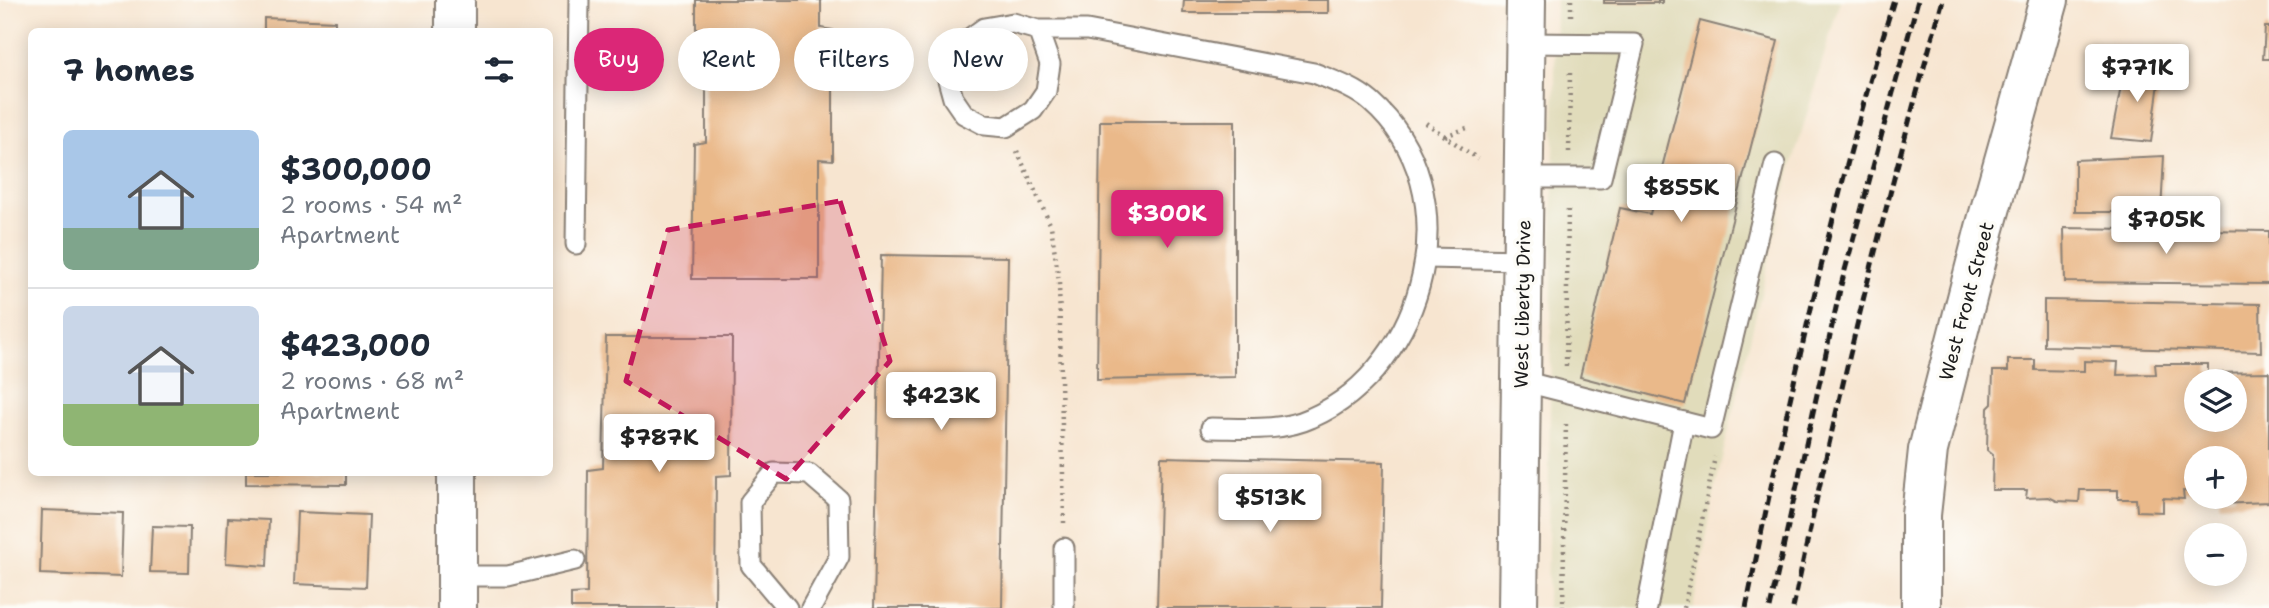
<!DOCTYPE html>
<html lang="en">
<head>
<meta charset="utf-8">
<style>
  body { margin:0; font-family:"Shantell Sans",sans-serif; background:#f2f2f3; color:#1f2937; height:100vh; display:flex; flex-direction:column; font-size:26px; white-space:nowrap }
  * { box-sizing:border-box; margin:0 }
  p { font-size:23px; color:#747a83 }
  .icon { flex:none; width:38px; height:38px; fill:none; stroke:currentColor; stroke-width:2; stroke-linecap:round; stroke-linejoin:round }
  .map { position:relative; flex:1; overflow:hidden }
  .panel { position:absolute; left:28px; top:28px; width:525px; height:448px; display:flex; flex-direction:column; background:#fff; border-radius:10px; box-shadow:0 4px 18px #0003 }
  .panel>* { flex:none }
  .hud { position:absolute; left:574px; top:28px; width:665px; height:63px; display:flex; gap:14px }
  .tools { position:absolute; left:2184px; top:369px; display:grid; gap:14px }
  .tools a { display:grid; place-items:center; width:63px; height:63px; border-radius:50%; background:#fff; box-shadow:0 4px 18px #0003; font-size:35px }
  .price { position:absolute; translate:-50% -60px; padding:0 16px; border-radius:7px; background:#fff; color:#222; font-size:23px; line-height:46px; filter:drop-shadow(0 2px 4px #0008) }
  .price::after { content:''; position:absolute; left:50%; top:42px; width:21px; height:16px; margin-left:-10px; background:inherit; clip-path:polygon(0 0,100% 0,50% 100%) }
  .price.current { background:#db2777; color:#fff }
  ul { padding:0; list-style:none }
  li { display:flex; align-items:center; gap:21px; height:175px; padding:0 35px }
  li+li { border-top:2px solid #e0e1e3 }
  li span { display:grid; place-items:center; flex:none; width:196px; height:140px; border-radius:10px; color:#555 }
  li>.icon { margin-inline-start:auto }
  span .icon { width:84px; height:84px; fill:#fffc; stroke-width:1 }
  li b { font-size:30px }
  h2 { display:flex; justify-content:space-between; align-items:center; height:84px; padding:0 35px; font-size:30px }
  .chip { padding:0 24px; border-radius:32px; background:#fff; box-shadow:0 4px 18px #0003; font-size:24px; line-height:63px }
  .chip.current { background:#db2777; color:#fff }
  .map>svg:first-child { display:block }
</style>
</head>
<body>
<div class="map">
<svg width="2269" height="608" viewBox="0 0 2269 608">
  <rect width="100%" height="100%" fill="#fdfcf7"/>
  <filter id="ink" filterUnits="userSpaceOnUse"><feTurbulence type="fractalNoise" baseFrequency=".0143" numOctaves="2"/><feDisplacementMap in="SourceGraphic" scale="14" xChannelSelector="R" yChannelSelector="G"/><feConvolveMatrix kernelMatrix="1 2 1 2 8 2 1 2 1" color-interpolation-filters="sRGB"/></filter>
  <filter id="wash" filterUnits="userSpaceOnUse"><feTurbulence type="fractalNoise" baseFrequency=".00686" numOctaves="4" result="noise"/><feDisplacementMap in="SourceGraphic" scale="28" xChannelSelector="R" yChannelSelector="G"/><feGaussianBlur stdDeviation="1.57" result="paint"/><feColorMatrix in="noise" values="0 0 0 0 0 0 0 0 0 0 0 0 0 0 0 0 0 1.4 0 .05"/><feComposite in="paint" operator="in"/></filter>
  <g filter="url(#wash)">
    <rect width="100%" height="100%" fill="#f7e5d0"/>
    <polygon fill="#e1dcbb" points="1556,0 1840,0 1788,179 1717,479 1693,608 1547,608"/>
    <g id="blocks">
      <g fill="#eab98a" fill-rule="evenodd">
        <polygon points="696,0 821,0 821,28 833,30 833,160 819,159 819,279 692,279 694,144 706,142 706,31 696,29"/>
        <polygon points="1184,0 1328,0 1328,13 1183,13"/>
        <rect x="1604" y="0" width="58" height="3"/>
        <polygon points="264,18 335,21 335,32 264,32"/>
        <polygon points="1700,21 1778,41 1685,404 1580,377 1620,208 1650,214"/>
        <polygon points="2265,27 2269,27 2269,59 2263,59"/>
        <polygon points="2125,66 2161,68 2151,142 2111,138"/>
        <polygon points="1100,121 1235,121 1235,377 1097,380"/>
        <polygon points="2164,156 2161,212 2075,212 2075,160"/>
        <polygon points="2064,228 2269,231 2269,284 2065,282"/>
        <polygon points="881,255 1008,257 1002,608 874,608"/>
        <polygon points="2044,300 2260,304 2261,352 2044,346"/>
        <polygon points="606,337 732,337 731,475 716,476 715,608 571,608 571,594 587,593 588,470 603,468"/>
        <path d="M2008,360H2035V370L2084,371V361L2118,362L2117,375L2156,374L2155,364H2208V373L2269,372V502L2219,504L2220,497H2235V458H2196V492L2183,491L2184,499L2163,498V512L2137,511L2136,499H2118V490H2080L2079,502L2057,501L2049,497L2026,498L2027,490H1992L1993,455L1987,450L1988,408L1992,404L1993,371H2008ZM2196,382H2235V420H2196Z"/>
        <polygon points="1161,457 1384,462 1381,608 1157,608"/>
        <polygon points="246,472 346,472 346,485 246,484"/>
        <polygon points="42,510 123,513 121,577 40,574"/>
        <polygon points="297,512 369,515 366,587 294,584"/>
        <polygon points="228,518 269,520 267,566 226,563"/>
        <polygon points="152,526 190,527 189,573 150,572"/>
      </g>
    </g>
  </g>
  <g filter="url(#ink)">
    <use href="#blocks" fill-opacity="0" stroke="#8a8076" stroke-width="2"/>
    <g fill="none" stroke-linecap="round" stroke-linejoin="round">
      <defs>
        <g id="service">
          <path d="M1038,30L1050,64L1046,91L1033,110L1006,127L985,125L964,114L953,98L948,80L963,43L984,28L1013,23L1038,30H1087L1314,73C1334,81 1355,88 1371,102C1472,190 1427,367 1311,418C1281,432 1243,428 1211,428"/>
          <polyline points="1524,178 1601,178 1634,44 1525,43"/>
          <polyline points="576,244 579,0"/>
          <polyline points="1426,258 1523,260"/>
          <polyline points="1522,381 1711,429 1775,164"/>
          <polyline points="457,576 508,576 575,560"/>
          <polyline points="787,608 751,565 750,502 774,473 809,474 838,499 839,557 811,608"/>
          <polyline points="1064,608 1064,548"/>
          <polyline points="1647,608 1684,422"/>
        </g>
        <g id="minor">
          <polyline points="455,0 455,32"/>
          <polyline points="457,472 457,608"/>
        </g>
        <g id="tertiary">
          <polyline points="1518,608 1526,0"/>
          <polyline points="1921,608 1921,515 1928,450 1985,228 2049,0"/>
        </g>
      </defs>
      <use href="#service" stroke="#8a8076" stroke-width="23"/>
      <use href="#minor" stroke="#8a8076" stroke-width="42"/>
      <use href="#tertiary" stroke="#8a8076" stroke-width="42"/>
      <g stroke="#8a8076" stroke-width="4.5" stroke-dasharray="2 5" stroke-linecap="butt">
        <polyline points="1571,16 1571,0"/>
        <polyline points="1426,123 1478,159"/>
        <polyline points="1445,136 1470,127"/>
        <polyline points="1017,151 1051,226 1059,282 1064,523"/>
        <polyline points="1569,152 1570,70"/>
        <polyline points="1566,366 1568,206"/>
        <polyline points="1563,608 1566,420"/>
        <polyline points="1684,608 1715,457"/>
      </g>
      <use href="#service" stroke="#fff" stroke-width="19"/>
      <use href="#minor" stroke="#fff" stroke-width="38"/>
      <use href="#tertiary" stroke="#fff" stroke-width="38"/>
      <g stroke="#1c1c1c" stroke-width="5" stroke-dasharray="10 5" stroke-linecap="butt">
        <path d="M1746,608C1787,404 1833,199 1894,0"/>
        <polyline points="1770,608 1841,285 1918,0"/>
        <path d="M1793,608C1836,404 1885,201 1943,0"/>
      </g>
    </g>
  </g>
  <path fill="#c2185b" fill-opacity="0.2" stroke="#c2185b" stroke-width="5" stroke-dasharray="14 9" stroke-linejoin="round" d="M840,201L890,361L786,479L626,381L668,230Z"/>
  <g text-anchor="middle" stroke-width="7" stroke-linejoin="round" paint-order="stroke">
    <g font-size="19" fill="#1c1c1c" stroke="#fdfcf7">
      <text transform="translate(1966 301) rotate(-75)" y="7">West Front Street</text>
      <text transform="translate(1522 304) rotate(-89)" y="7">West Liberty Drive</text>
    </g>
  </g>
</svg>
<div class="tools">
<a><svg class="icon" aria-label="layers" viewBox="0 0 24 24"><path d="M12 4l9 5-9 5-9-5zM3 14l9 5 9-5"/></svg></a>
<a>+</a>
<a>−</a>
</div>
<b class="price" style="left:2137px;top:104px">$771K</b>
<b class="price" style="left:1681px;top:224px">$855K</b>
<b class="price current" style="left:1167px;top:250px">$300K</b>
<b class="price" style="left:2166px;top:256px">$705K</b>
<b class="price" style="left:941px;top:432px">$423K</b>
<b class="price" style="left:659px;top:474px">$787K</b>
<b class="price" style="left:1270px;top:534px">$513K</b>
<div class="hud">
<a class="chip current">Buy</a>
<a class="chip">Rent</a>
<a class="chip">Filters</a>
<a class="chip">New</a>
</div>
<section class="panel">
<h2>7 homes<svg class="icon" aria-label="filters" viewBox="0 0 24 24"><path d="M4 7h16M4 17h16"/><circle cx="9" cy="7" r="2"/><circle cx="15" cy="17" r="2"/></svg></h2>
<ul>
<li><span style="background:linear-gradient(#a9c7e8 70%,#7fa58c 0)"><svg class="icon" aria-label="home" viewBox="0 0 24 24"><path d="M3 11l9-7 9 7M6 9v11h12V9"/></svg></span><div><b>$300,000</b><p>2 rooms · 54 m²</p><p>Apartment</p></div></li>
<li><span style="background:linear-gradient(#c9d6e8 70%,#8fb573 0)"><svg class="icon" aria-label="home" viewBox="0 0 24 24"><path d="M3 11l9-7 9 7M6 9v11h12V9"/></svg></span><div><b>$423,000</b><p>2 rooms · 68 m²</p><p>Apartment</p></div></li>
</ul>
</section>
</div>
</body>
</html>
